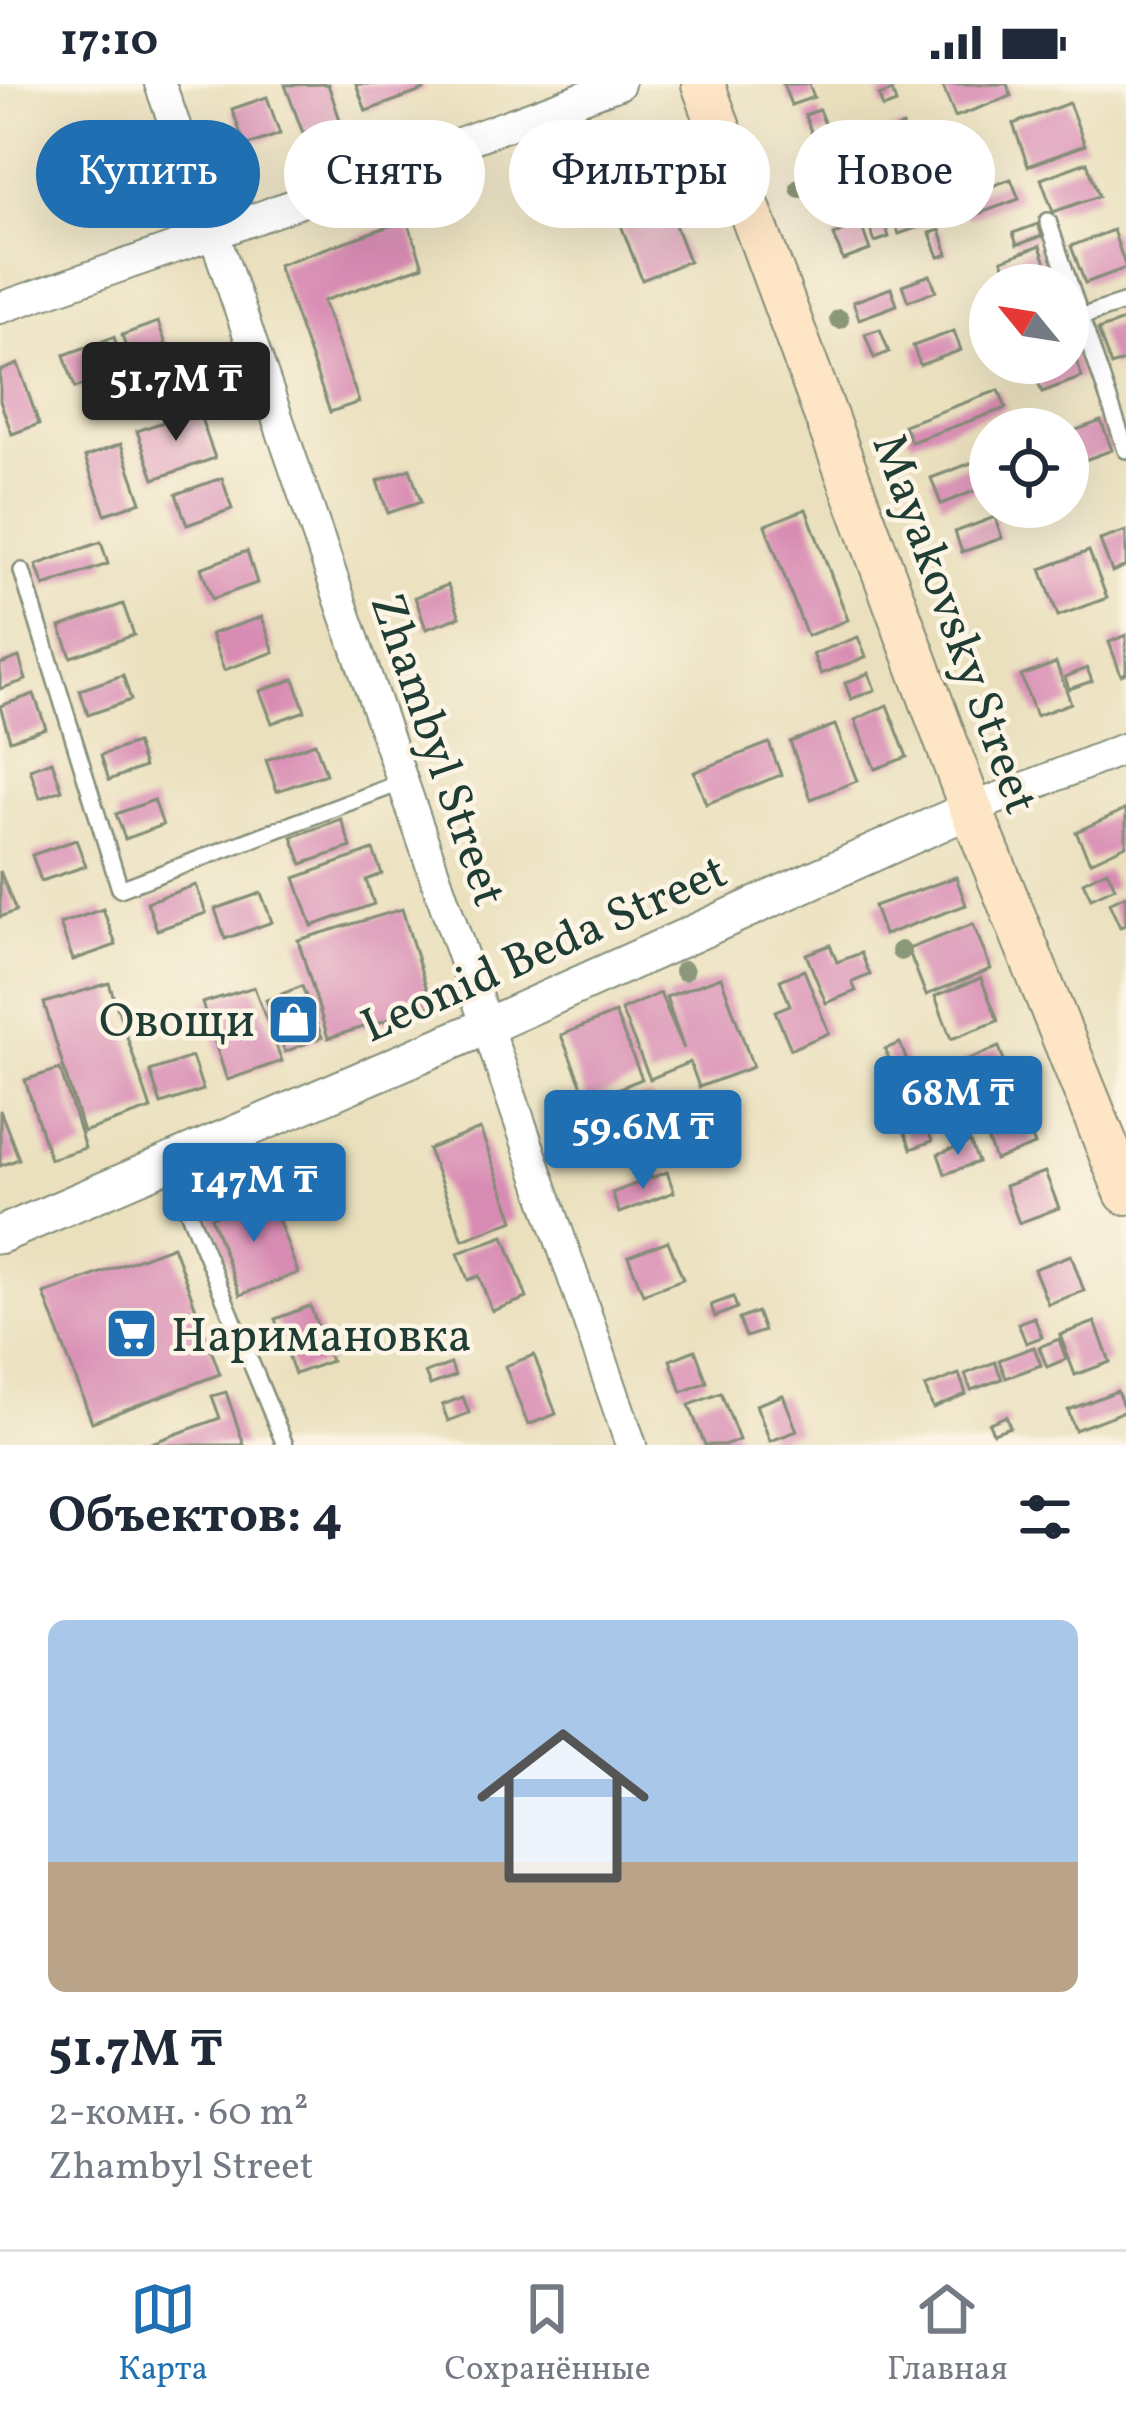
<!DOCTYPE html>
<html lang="ru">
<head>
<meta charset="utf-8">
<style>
  body { margin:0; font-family:Vollkorn,serif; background:#f2f2f3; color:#1f2937; height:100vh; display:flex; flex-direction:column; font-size:45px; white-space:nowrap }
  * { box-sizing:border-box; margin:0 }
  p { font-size:39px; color:#747a83 }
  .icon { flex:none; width:66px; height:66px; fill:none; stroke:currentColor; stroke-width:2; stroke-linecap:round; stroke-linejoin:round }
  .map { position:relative; height:1361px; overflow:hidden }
  .side { display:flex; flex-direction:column; background:#fff; flex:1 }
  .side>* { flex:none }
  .hud { position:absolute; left:36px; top:36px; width:1056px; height:108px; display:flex; gap:24px }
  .needle { width:78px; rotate:300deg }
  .tools { position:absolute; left:969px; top:180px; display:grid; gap:24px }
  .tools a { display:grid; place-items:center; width:120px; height:120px; border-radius:50%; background:#fff; box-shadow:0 12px 48px #0002; font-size:60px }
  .price { position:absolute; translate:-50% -102px; padding:0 27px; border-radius:12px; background:#1f6fb2; color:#fff; font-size:39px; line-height:78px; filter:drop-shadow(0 3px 6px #0008) }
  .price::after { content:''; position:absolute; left:50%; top:72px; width:36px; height:27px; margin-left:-18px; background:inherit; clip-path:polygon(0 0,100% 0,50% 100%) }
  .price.on { background:#222; color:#fff }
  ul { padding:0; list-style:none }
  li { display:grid; align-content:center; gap:24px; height:636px; padding:0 48px }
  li+li { border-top:3px solid #e0e1e3 }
  li span { display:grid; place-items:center; height:372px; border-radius:18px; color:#555 }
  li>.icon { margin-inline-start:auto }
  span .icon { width:216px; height:216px; fill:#fffc; stroke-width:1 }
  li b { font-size:51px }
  h2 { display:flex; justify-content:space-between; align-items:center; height:144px; padding:0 48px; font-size:51px }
  .pill { padding:0 42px; border-radius:54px; background:#fff; box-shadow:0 12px 48px #0002; font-size:42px; line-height:108px }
  .pill.on { background:#1f6fb2; color:#fff }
  .status { display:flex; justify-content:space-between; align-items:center; height:84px; padding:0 60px; background:#fff; direction:ltr }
  .status svg { height:33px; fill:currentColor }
  .tab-bar { display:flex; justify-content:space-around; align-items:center; height:168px; border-top:3px solid #e0e1e3; background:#fff; font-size:33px; color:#747a83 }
  .tab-bar a { display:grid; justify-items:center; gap:6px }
  .tab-bar .on { color:#1f6fb2 }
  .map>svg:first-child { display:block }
</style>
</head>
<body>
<div class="status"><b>17:10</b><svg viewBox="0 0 49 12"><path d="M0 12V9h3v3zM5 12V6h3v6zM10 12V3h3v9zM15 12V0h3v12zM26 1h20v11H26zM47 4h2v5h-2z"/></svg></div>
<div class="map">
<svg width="1126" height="1361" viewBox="0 0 1126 1361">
  <rect width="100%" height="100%" fill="#fcf5e5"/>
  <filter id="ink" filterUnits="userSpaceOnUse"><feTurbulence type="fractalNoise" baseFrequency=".00833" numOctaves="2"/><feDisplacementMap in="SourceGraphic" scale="24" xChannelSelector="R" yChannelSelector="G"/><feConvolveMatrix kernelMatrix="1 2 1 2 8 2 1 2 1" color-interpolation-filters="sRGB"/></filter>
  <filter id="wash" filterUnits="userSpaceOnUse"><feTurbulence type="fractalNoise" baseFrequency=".004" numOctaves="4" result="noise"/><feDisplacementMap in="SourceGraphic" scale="48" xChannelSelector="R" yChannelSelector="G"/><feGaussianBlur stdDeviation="2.7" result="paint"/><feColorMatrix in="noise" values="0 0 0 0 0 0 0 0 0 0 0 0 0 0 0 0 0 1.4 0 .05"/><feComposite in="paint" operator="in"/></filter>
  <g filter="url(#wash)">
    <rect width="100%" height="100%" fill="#eae0bd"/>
    <g id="blocks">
      <g fill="#d88bb3">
        <polygon points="328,0 340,36 303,49 285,1"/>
        <polygon points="356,0 422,0 424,6 366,27"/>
        <polygon points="783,0 809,0 814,13 791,21"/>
        <polygon points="942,0 1007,0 1011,12 955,33"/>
        <polygon points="892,7 896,19 883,24 879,12"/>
        <polygon points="267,13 280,50 245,62 232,25"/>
        <polygon points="1069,19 1085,61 1028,82 1013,40"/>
        <polygon points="819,26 828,48 813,53 805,31"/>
        <polygon points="903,42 906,51 888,58 884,49"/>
        <polygon points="857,75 863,92 826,106 819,88"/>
        <polygon points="1087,78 1099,112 1053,128 1041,95"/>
        <polygon points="652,81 689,177 642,196 605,99"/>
        <polygon points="1011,95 1019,115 967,134 959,114"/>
        <polygon points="929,118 935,137 899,150 892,131"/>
        <polygon points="407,136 423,182 323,217 359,318 330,328 278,181"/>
        <polygon points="884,137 889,153 875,158 869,142"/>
        <polygon points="1038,140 1042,152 1017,161 1013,149"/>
        <polygon points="861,141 870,166 843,176 834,151"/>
        <polygon points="940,146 948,170 939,173 930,149"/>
        <polygon points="1113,146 1126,184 1085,199 1071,162"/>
        <polygon points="1040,162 1047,182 1010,196 1002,176"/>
        <polygon points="930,191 936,207 908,217 902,201"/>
        <polygon points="891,204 897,221 859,235 853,218"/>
        <polygon points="1126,236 1126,276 1111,282 1098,246"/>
        <polygon points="158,238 176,288 139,301 122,251"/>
        <polygon points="880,245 889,268 874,274 865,250"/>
        <polygon points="954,247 961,266 920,281 913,262"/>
        <polygon points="114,253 125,286 75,304 64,271"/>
        <polygon points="1069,256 1082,293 1042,308 1031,279 1068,279"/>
        <polygon points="18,280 39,340 12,350 0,317 0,287"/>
        <polygon points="999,306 1006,324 911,358 904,341"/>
        <polygon points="198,326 215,374 154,395 137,347"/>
        <polygon points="1101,337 1112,366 1071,381 1068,372 1068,349"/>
        <polygon points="121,360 141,418 105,430 85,373"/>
        <polygon points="990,372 990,401 941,420 931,394"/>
        <polygon points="410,385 421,418 388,429 377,397"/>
        <polygon points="222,394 232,425 187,441 176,410"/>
        <polygon points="806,425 848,536 807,552 765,441"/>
        <polygon points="995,433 1002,454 962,468 955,448"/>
        <polygon points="1126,447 1126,482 1112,488 1100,456"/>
        <polygon points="101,458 108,480 44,502 36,481"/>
        <polygon points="247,467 257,499 212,515 201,484"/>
        <polygon points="1089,467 1107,514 1058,532 1041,485"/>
        <polygon points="448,501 460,533 426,545 415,513"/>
        <polygon points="123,520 134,551 71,573 60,543"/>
        <polygon points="262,533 274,568 224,586 211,550"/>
        <polygon points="1126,551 1126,589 1121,591 1109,558"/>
        <polygon points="858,553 866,573 821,590 813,570"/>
        <polygon points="19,573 26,596 0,605 0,580"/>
        <polygon points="1056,579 1071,619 1036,632 1021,592"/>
        <polygon points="1087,584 1092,597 1069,605 1065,593"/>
        <polygon points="869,589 875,606 851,615 845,599"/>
        <polygon points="123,591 131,616 88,631 80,606"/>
        <polygon points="294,595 305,627 272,639 260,607"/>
        <polygon points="34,610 46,644 10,656 0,622"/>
        <polygon points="887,621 907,673 875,685 855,636"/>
        <polygon points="835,641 857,697 811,715 790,658"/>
        <polygon points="136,659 144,683 109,696 101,671"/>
        <polygon points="315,659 326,690 277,707 266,676"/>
        <polygon points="769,659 781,691 706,720 694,688"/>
        <polygon points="52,677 62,706 40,714 30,685"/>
        <polygon points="154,716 163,741 125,755 116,730"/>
        <polygon points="1126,725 1126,761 1090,778 1076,748"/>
        <polygon points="341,735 351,763 302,780 292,753"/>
        <polygon points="76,756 86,782 41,797 32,771"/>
        <polygon points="373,766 382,790 366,796 374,820 312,842 295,794"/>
        <polygon points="1107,786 1115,803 1091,814 1083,798"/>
        <polygon points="0,787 16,827 0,833"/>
        <polygon points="956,793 966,821 884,851 874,822"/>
        <polygon points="196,801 206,829 157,846 147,818"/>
        <polygon points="261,809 272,838 225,855 215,825"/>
        <polygon points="1126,811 1126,841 1120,843 1109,819"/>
        <polygon points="103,825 116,861 73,876 60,840"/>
        <polygon points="402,825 432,922 328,954 298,856"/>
        <polygon points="973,840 991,885 926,911 908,865"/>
        <polygon points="830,861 837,878 861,869 870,891 852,898 856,907 826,919 806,870"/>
        <polygon points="804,886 829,949 791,965 775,927 790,921 780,896"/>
        <polygon points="721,893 753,983 699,1003 690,978 650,995 621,926 660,909 684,965 666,913"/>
        <polygon points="981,894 998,937 951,955 935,912"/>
        <polygon points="109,899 151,1025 83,1048 44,919"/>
        <polygon points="302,902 322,953 285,968 266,916"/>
        <polygon points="254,903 282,977 227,996 202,919"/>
        <polygon points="615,929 642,995 588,1017 561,951"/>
        <polygon points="900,959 917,1003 902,1009 885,965"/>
        <polygon points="999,963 1014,1003 976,1018 961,978"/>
        <polygon points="192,973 203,1006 161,1020 150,987"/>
        <polygon points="60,985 85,1064 50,1075 25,996"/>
        <polygon points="650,1012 658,1033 595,1057 587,1036"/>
        <polygon points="1019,1020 1035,1061 995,1076 980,1035"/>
        <polygon points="921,1025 932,1057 911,1065 899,1033"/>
        <polygon points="0,1026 19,1075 0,1082"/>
        <polygon points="480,1045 514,1136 463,1156 428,1065"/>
        <polygon points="970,1058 978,1078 945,1090 938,1070"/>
        <polygon points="667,1088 674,1108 619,1129 612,1109"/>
        <polygon points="1045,1088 1059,1124 1019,1139 1005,1102"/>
        <polygon points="269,1111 298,1189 240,1211 211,1133"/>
        <polygon points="504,1152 527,1214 492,1227 479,1192 468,1196 458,1169"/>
        <polygon points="668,1157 683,1195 643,1210 628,1172"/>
        <polygon points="173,1162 220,1290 92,1338 44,1210"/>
        <polygon points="1071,1171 1084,1207 1048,1220 1034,1185"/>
        <polygon points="733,1213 737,1224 715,1233 711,1221"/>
        <polygon points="310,1222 331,1277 295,1290 275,1235"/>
        <polygon points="757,1228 764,1247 746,1253 739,1235"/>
        <polygon points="1034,1233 1042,1253 1026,1259 1018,1239"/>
        <polygon points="1095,1238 1110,1278 1075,1291 1060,1251"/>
        <polygon points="1059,1255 1066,1275 1047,1283 1039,1263"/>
        <polygon points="1034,1263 1041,1281 1006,1294 999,1276"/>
        <polygon points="695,1266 707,1298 682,1308 670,1276"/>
        <polygon points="534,1271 556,1330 528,1341 505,1282"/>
        <polygon points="995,1278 1002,1295 971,1306 965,1290"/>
        <polygon points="451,1280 455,1292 430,1301 425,1289"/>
        <polygon points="959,1290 966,1310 933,1324 925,1303"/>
        <polygon points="1117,1307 1125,1327 1075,1346 1068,1326"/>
        <polygon points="226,1308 244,1361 146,1361 220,1334 212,1312"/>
        <polygon points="721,1309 739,1356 727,1361 705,1361 689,1321"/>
        <polygon points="783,1311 797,1347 770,1357 756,1321"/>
        <polygon points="463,1313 469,1329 448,1337 442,1321"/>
        <polygon points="1006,1332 1010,1343 993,1349 989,1339"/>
      </g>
    </g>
  </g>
  <g filter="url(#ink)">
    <use href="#blocks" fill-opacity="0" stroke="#848e78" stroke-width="3"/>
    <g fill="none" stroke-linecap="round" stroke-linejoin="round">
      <defs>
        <g id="service">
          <polyline points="1048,137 1126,366"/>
          <polyline points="1080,233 1126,218"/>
          <polyline points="22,487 120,805 403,698"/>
          <polyline points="169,1081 285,1361"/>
        </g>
        <g id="minor">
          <polyline points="160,0 214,150 631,1361"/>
          <polyline points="0,224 214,150 619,0"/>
          <polyline points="971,725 1126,664"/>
        </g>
        <polyline id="tertiary" points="0,1151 487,942 971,725"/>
        <polyline id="secondary" points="703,0 971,725 1126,1109"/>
      </defs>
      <use href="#service" stroke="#848e78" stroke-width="20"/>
      <use href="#minor" stroke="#848e78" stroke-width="34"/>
      <use href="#tertiary" stroke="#848e78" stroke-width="40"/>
      <use href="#secondary" stroke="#848e78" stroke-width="46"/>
      <use href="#service" stroke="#fff" stroke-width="15"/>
      <use href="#minor" stroke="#fff" stroke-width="30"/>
      <use href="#tertiary" stroke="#fff" stroke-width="36"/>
      <use href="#secondary" stroke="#fee5c5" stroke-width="42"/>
    </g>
    <g fill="#8b9779">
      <circle cx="800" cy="104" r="10"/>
      <circle cx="839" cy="235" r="10"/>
      <circle cx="901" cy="867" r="10"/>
      <circle cx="684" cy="887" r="10"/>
    </g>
  </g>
  <defs>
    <symbol id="shop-square" viewBox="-11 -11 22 22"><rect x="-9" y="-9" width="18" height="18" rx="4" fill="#1f6fb2" stroke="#fcf5e5"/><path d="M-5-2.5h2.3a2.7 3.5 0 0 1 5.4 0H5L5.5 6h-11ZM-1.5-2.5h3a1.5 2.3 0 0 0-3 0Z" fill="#fff"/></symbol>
    <symbol id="supermarket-square" viewBox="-11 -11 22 22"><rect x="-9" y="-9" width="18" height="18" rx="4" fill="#1f6fb2" stroke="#fcf5e5"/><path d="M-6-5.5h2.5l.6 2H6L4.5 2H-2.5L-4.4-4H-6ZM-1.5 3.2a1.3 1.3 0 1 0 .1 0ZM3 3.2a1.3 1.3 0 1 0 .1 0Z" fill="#fff"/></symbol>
  </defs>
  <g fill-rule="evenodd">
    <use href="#shop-square" x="264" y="906" width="59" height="59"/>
    <use href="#supermarket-square" x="102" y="1220" width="59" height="59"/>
  </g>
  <g text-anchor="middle" stroke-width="9" stroke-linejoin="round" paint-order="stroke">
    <g font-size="48" fill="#1f3d34" stroke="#fcf5e5">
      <text transform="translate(957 539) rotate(70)" y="17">Mayakovsky Street</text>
      <text transform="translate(440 665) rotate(71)" y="17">Zhambyl Street</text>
      <text transform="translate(543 863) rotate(-24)" y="17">Leonid Beda Street</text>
    </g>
    <g font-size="48" fill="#1f3d34" stroke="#fcf5e5" text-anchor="end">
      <text x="255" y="952">Овощи</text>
      <text x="171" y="1267" text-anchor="start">Наримановка</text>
    </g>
  </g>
</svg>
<div class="tools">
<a><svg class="needle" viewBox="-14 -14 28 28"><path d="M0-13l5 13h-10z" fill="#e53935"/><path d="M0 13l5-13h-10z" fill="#747a83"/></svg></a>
<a><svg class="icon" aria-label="locate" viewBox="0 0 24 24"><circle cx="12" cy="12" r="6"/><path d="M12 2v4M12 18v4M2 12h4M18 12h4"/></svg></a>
</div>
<b class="price on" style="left:176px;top:360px">51.7M ₸</b>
<b class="price" style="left:958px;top:1074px">68M ₸</b>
<b class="price" style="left:643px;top:1108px">59.6M ₸</b>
<b class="price" style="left:254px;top:1161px">147M ₸</b>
<div class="hud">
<a class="pill on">Купить</a>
<a class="pill">Снять</a>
<a class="pill">Фильтры</a>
<a class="pill">Новое</a>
</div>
</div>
<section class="side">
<h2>Объектов: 4<svg class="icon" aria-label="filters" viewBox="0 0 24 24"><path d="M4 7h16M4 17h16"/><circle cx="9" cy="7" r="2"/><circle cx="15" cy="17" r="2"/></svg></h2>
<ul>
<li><span style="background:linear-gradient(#a9c7e8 65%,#b9a48a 0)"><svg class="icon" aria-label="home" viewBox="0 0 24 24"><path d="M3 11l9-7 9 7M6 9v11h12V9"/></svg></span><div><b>51.7M ₸</b><p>2-комн. · 60 m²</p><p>Zhambyl Street</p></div></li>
</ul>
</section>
<nav class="tab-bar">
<a class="on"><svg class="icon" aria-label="map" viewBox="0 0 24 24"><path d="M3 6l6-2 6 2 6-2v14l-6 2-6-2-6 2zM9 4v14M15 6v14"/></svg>Карта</a>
<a><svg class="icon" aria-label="saved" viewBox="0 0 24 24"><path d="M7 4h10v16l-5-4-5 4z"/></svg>Сохранённые</a>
<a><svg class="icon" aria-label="home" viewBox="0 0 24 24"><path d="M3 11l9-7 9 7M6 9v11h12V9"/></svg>Главная</a>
</nav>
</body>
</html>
